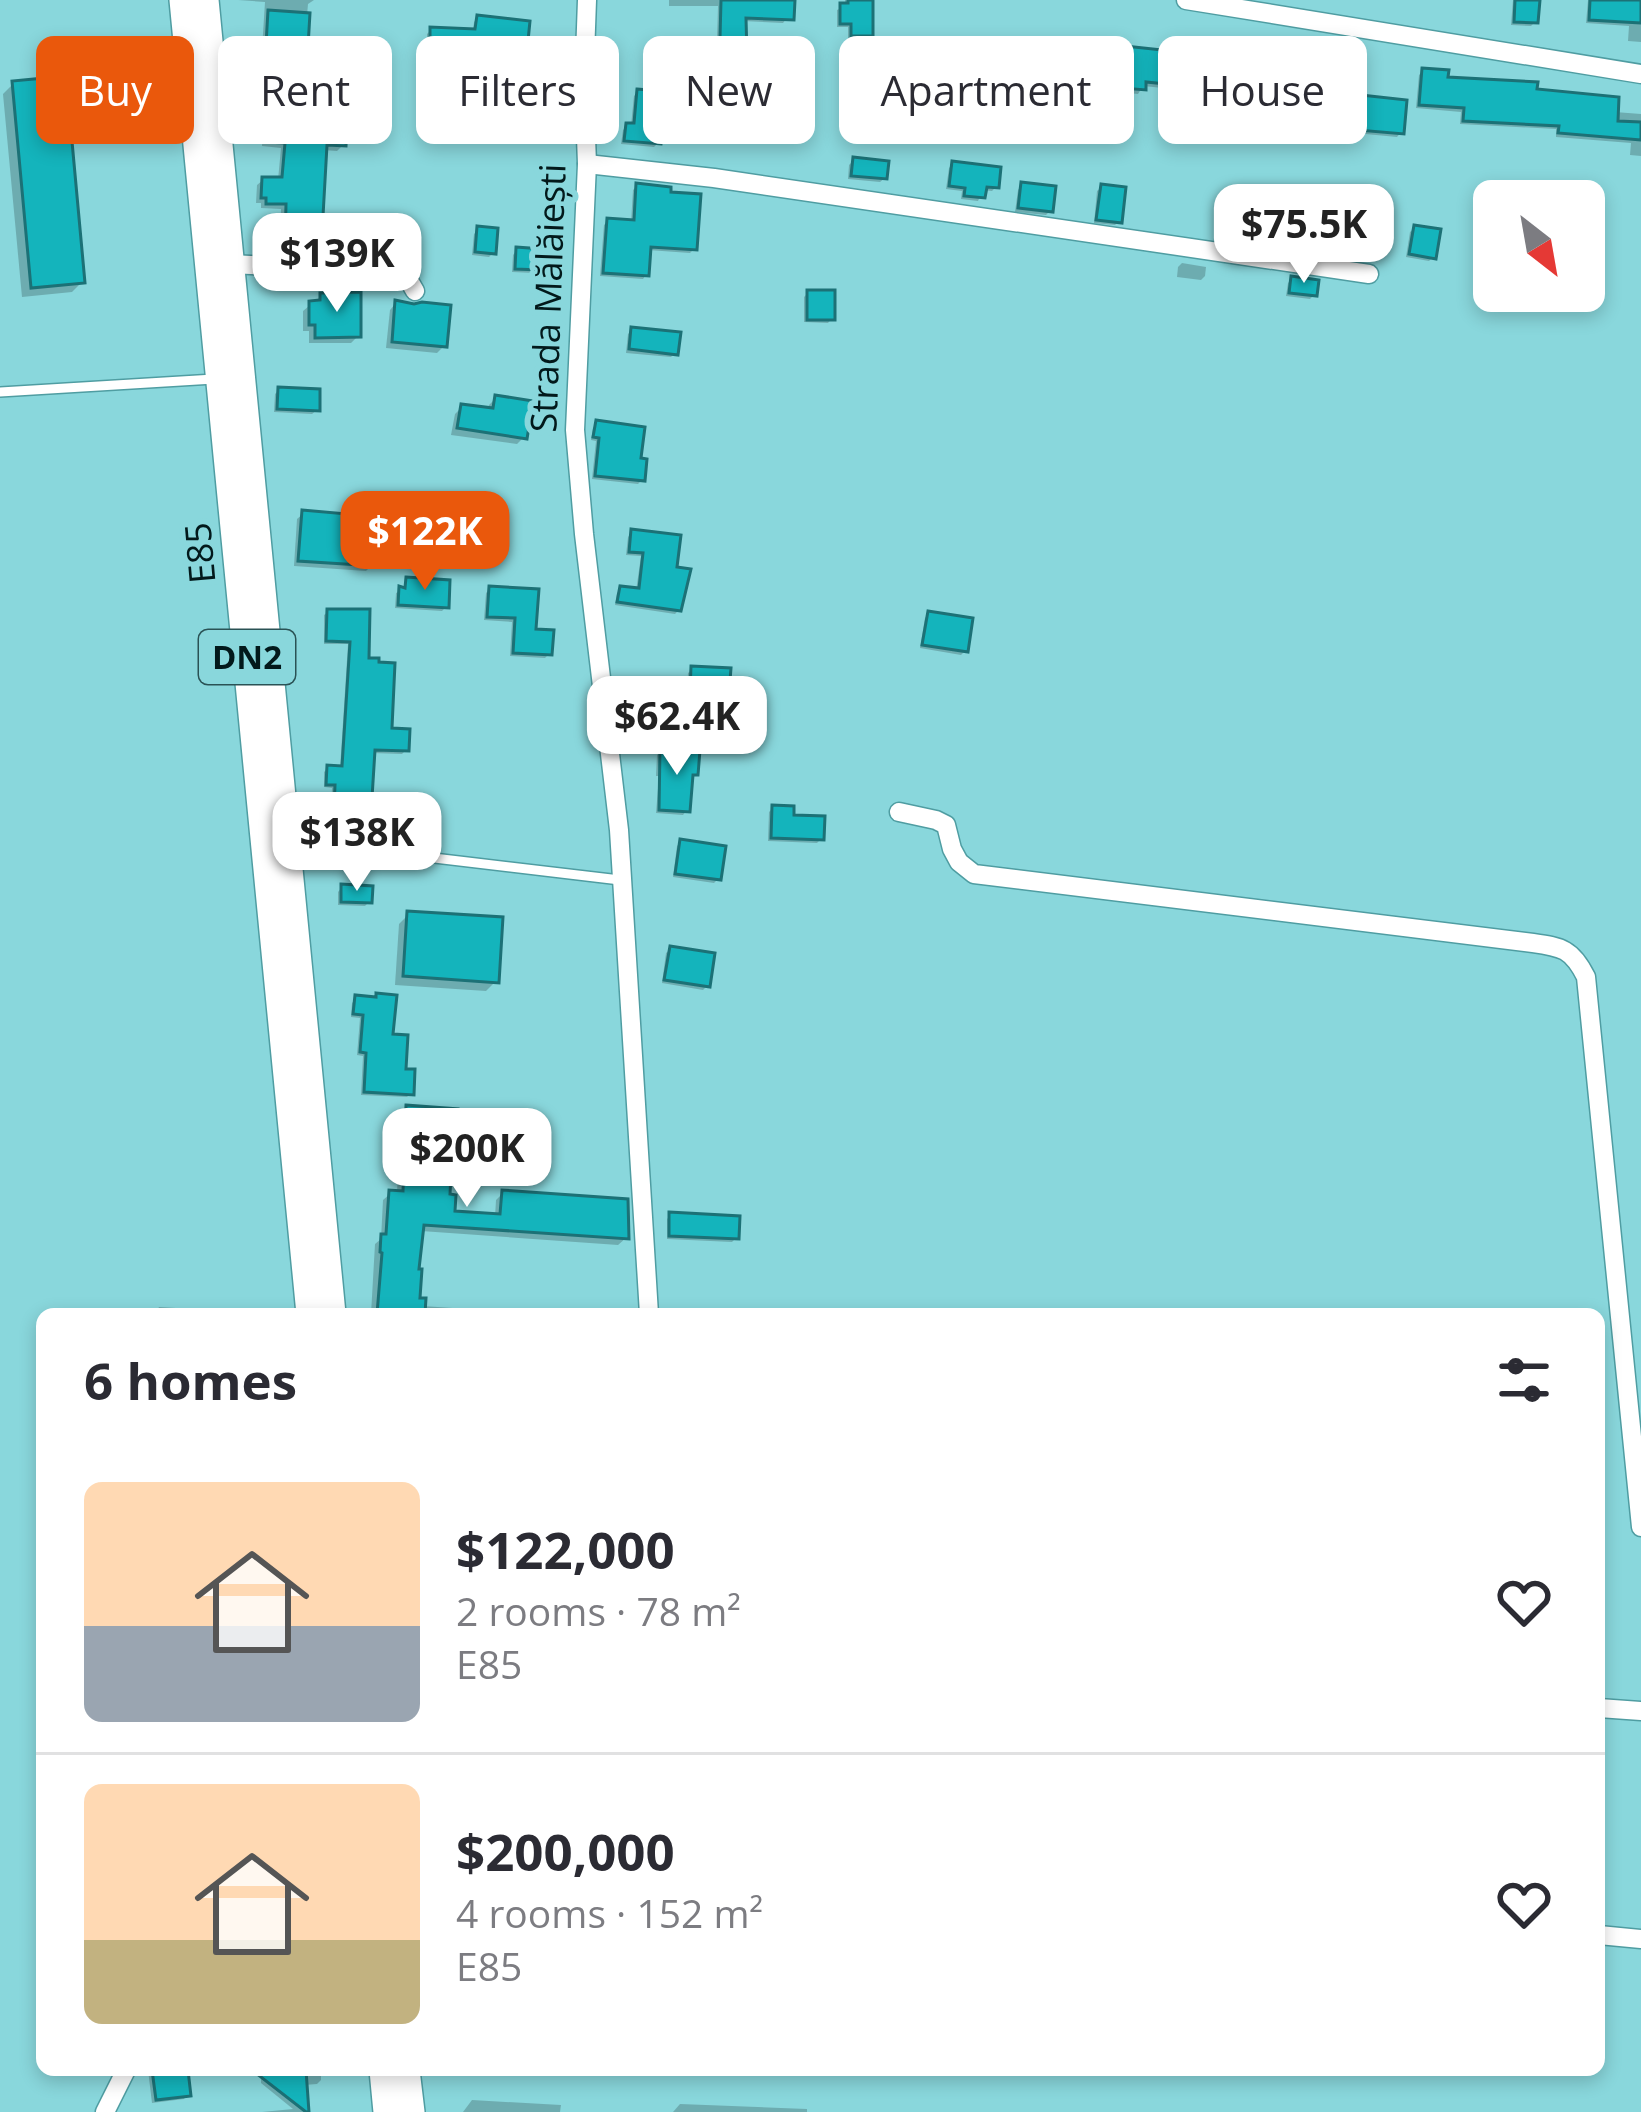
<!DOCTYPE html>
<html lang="en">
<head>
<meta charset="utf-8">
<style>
  body { margin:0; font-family:"Open Sans",sans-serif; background:#f7f7f7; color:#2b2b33; height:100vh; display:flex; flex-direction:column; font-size:45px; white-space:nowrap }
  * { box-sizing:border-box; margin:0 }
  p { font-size:39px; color:#7c7c81 }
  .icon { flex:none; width:66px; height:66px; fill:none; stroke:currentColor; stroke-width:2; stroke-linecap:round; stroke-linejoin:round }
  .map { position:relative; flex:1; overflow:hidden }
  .drawer { position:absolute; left:36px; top:1308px; width:1569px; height:768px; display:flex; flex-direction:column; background:#fff; border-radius:18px; box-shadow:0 6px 18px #0003 }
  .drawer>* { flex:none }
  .guide { position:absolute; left:36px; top:36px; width:1569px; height:108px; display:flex; gap:24px }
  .needle { width:78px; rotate:149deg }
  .buttons { position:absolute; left:1473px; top:180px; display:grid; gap:24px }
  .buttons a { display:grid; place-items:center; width:132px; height:132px; border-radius:18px; background:#fff; box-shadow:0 6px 18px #0003; font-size:60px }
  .price { position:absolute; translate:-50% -102px; padding:0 27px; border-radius:24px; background:#fff; color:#222; font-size:39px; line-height:78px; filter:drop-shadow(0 3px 6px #0008) }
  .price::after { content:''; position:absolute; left:50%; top:72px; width:36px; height:27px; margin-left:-18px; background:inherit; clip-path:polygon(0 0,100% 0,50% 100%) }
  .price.current { background:#ea580c; color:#fff }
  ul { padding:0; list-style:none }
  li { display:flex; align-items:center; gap:36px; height:300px; padding:0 48px }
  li+li { border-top:3px solid #e1e1e2 }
  li span { display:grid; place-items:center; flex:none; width:336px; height:240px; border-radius:18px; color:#555 }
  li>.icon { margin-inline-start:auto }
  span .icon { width:144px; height:144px; fill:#fffc; stroke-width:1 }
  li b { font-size:51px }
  h2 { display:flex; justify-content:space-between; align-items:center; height:144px; padding:0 48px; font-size:51px }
  .pill { padding:0 42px; border-radius:18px; background:#fff; box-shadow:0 6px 18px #0003; font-size:42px; line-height:108px }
  .pill.current { background:#ea580c; color:#fff }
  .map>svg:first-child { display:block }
</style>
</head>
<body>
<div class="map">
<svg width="1641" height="2112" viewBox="0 0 1641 2112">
  <rect width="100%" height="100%" fill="#89d7dc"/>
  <g fill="#0003">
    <polygon points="238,0 314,0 308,4 304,50 336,73 330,79 320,78 318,123 343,145 337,151 323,150 320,219 356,246 351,252 280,250 281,209 261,208 261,203 256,203 257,185 263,180 278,180 281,148 262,146 264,110 260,110 260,105 255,105 257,54 262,49 265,2"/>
    <polygon points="669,0 787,0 787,18 783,23 743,21 744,54 740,59 707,59 707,45 711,41 717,41 718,6 669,6"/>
    <polygon points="845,0 870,0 870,35 865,39 848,39 848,27 837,27 837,10 845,6"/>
    <polygon points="1513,0 1537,0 1535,22 1531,26 1511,25"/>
    <polygon points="1588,0 1641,0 1641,42 1628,41 1629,26 1586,23"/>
    <polygon points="478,18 524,50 520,54 454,46 449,52 427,51 427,34 431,30 473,32 474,22"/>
    <polygon points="1126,49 1177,68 1228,104 1229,58 1234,53 1254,93 1307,137 1302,142 1271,141 1272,134 1227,133 1228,114 1181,109 1183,90 1143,86 1138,94 1118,92 1121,54"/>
    <polygon points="1336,58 1351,108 1347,112 1328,110 1332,62"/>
    <polygon points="1423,71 1445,80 1534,92 1615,112 1641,114 1641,156 1630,155 1631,143 1556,137 1556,129 1460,124 1461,112 1416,108 1419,75"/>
    <polygon points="13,84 82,282 72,292 22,297 3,94"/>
    <polygon points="638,92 669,109 665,113 660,113 658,143 654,147 621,144 623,130 627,126 631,126 634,96"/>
    <polygon points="1362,98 1401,132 1397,137 1355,133 1358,103"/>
    <polygon points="736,108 766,125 762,129 730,126 731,112"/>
    <polygon points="854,160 885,178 880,182 848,179 849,165"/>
    <polygon points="953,164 996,187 992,191 983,190 978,201 961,199 962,191 946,189 949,168"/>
    <polygon points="1022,185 1050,211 1046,215 1015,212 1018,190"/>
    <polygon points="637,186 694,249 690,253 648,250 646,275 643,279 600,276 604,225 608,221 631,223 633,190"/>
    <polygon points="1102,187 1119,221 1115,225 1094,223 1097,191"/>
    <polygon points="1277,206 1297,235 1293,239 1270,236 1273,211"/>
    <polygon points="1348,211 1368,239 1364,244 1341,241 1343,216"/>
    <polygon points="1415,228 1433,257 1429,261 1406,257 1410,232"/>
    <polygon points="478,230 494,252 489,257 472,255 474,234"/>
    <polygon points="517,250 538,269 534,273 512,272 513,255"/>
    <polygon points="1182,263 1206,267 1205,276 1201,280 1177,277 1178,267"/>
    <polygon points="1292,279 1314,295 1310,299 1286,296 1288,283"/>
    <polygon points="808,293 832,318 828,323 804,322 804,297"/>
    <polygon points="321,296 358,336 351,343 309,343 309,331 303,331 303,311"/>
    <polygon points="396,303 444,346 437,353 386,348 390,310"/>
    <polygon points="632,330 675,353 671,357 626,353 628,334"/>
    <polygon points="279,390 317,410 312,414 274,412 275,394"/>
    <polygon points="496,398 524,437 517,444 451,435 455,414 462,407 488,411 489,405"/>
    <polygon points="597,424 638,461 642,480 638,484 592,479 596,441 591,440 593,428"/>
    <polygon points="304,513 353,549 372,565 366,571 294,566 297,519"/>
    <polygon points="632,532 674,570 679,610 675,614 615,605 617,593 621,589 636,591 641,556 626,555 628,537"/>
    <polygon points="407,580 446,607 442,611 395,608 396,593 402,590"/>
    <polygon points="490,589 533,631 549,654 545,658 510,656 512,622 484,620 486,593"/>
    <polygon points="328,612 366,661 389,731 406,750 402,754 372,753 369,801 387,833 384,837 330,835 332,788 324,787 324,772 328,768 340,769 348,644 324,644 324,615"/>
    <polygon points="929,614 965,651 961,655 920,648 925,618"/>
    <polygon points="693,669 726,693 722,697 687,695 688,673"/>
    <polygon points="661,751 695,774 690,779 687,810 683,815 656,813 659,776 656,776 657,755"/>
    <polygon points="773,808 791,818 821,839 817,843 768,841 769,812"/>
    <polygon points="681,842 718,879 714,883 673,877 677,846"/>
    <polygon points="342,887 369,902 365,906 338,905 338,892"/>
    <polygon points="409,914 496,981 486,991 395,985 399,924"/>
    <polygon points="671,949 707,986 703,990 662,983 666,953"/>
    <polygon points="357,998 389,1037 411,1093 407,1097 361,1095 363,1056 357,1055 360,1018 351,1017 352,1003"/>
    <polygon points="407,1108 450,1143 447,1197 452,1214 495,1217 496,1200 503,1193 626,1238 618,1245 421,1231 417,1301 422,1306 543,1314 371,1314 375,1244 381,1239 383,1200 391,1193 397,1194 400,1116"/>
    <polygon points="671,1215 736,1238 732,1242 667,1239 667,1219"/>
    <polygon points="159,1307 176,1308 176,1314 155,1314"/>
    <polygon points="148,2070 185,2070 188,2094 184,2099 152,2103"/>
    <polygon points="266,2070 321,2070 321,2080 317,2084 304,2085 306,2112 262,2112 293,2109 261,2083 261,2078"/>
    <polygon points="472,2100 561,2105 560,2112 463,2112"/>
    <polygon points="680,2104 807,2109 807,2112 673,2112"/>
  </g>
  <g fill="#14b4bc" stroke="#1c7176" stroke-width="3">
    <polygon points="721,0 795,0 794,20 746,18 747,56 710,56 710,38 720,38"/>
    <polygon points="848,0 873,0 873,36 851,36 851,24 840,24 840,3 848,3"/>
    <polygon points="1515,0 1540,0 1538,23 1514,22"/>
    <polygon points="1590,0 1641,0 1641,23 1589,20"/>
    <polygon points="268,10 310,13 308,47 340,49 339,75 323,74 321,120 347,121 346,146 327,145 323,216 360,217 359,248 285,246 286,204 266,204 266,198 261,198 262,177 282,177 285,143 267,142 269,106 264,106 264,101 259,100 261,45 266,45"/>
    <polygon points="477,15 530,21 527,51 457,43 457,50 430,48 430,27 475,29"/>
    <polygon points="1125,46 1181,52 1180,65 1205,72 1231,103 1233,50 1258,50 1257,90 1312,92 1310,138 1275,137 1275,130 1231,129 1231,110 1184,105 1186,86 1146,82 1146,90 1121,88"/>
    <polygon points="1335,55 1359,57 1354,109 1330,107"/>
    <polygon points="1422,68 1449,70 1448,77 1538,82 1537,89 1619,97 1618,121 1641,122 1641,140 1558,133 1559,126 1463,121 1464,108 1419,105"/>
    <polygon points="1015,72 1053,78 1048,108 1009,102"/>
    <polygon points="66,76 85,283 31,288 12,81"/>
    <polygon points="637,89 674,92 672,110 664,109 661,144 624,141 626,123 634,123"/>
    <polygon points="1361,95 1407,100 1404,134 1357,130"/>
    <polygon points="734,105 771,108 769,126 733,123"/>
    <polygon points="853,157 889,161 887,179 851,176"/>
    <polygon points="952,161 1001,167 999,188 987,187 985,198 964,196 965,188 949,186"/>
    <polygon points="1021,182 1056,186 1053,212 1018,208"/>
    <polygon points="636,183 671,187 671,192 701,194 697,250 651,247 649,276 603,273 607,218 634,220"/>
    <polygon points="1101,184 1126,187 1122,223 1096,220"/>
    <polygon points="1276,203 1304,207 1300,236 1272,233"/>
    <polygon points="1347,208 1374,211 1371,241 1343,238"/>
    <polygon points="1414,225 1441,229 1436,259 1409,254"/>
    <polygon points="477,226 498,228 496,254 475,252"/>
    <polygon points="516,247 542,249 541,270 515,269"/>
    <polygon points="1291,276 1319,280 1317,296 1289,293"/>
    <rect x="807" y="290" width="28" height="30"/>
    <polygon points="361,292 361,337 315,338 315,325 309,325 309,301 320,300 320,293"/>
    <polygon points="395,300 414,304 422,302 451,305 447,347 392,342"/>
    <polygon points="631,327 681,332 678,355 629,349"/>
    <polygon points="278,387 320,389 320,411 277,409"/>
    <polygon points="495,395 533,401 527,439 457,428 461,404 493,408"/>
    <polygon points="596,420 645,427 641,458 647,459 645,481 595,476 599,438 593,437"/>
    <polygon points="302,510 359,515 357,546 376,547 375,566 298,561"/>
    <polygon points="631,529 681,535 677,567 691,569 681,611 617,602 620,586 639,588 643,553 629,552"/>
    <polygon points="406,577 450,580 449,608 398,605 399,586 405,588"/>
    <polygon points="489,586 539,589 536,629 554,630 552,655 513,653 515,618 487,617"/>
    <polygon points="327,609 370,609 369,658 379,658 379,662 395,663 392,728 410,729 409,751 375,750 372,798 392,799 390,835 333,832 335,785 326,785 327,765 342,766 350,642 326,641"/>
    <polygon points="928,611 973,618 968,652 922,645"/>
    <polygon points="691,666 731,668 729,694 690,692"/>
    <polygon points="660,748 700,750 698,775 693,775 690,812 659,810"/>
    <polygon points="772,805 794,806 794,815 825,816 824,840 771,838"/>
    <polygon points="680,839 726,846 721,880 675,874"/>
    <polygon points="341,884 373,886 372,903 341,902"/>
    <polygon points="407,911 503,917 499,983 403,976"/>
    <polygon points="670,946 715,953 710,987 664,980"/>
    <polygon points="376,993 397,995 393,1034 408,1035 406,1069 415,1069 414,1095 364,1092 366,1053 360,1052 363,1015 353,1014 355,995 376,997"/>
    <polygon points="406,1105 458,1109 456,1140 453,1140 450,1194 456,1195 455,1211 500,1214 502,1190 628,1199 629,1239 424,1225 419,1269 422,1269 420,1298 426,1298 425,1314 377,1314 382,1253 380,1252 381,1234 386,1234 389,1190 403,1191"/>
    <polygon points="669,1212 740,1216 739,1239 669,1236"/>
    <polygon points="152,2070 188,2070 191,2096 156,2100"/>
    <polygon points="252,2070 306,2070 309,2112 306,2112"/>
  </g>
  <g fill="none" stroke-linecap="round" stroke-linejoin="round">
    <defs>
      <g id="service">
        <polyline points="0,392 214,379"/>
        <polyline points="291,841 620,880"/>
      </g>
      <g id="minor">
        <polyline points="587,0 584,83 587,164 575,430 584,534 619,830 649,1314"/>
        <polyline points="1186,0 1641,74"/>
        <polyline points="587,164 714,178 1369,274"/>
        <polyline points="230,264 404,272 415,291"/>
        <path d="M899,812L936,820L946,825L952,849L959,862L974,874L1533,943C1562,947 1572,949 1586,977L1641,1527"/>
        <polyline points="1599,1708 1641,1711"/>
        <polyline points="1599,1935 1641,1939"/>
        <polyline points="105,2112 126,2070"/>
      </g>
      <g id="primary">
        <polyline points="183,0 310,1314"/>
        <polyline points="205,0 332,1314"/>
        <polyline points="383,2070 387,2112"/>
        <polyline points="406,2070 411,2112"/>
      </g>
    </defs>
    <use href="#service" stroke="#4f9da2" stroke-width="12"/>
    <use href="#minor" stroke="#4f9da2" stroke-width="21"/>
    <use href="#primary" stroke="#4f9da2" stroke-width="30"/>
    <use href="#service" stroke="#fff" stroke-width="9"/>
    <use href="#minor" stroke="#fff" stroke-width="18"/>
    <use href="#primary" stroke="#fff" stroke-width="27"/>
  </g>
  <g text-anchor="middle" stroke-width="12" stroke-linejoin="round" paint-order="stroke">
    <rect fill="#89d7dc" stroke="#2a5255" stroke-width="3" x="199" y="630" width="96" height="54" rx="9"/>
    <g font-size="33" font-weight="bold" fill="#02191b">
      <text x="247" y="669">DN2</text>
    </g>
    <g font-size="36" fill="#02191b" stroke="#89d7dc">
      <text transform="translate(548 298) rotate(-88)" y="13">Strada Mălăiești</text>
      <text transform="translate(200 553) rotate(-95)" y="13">E85</text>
    </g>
  </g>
</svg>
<div class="buttons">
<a><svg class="needle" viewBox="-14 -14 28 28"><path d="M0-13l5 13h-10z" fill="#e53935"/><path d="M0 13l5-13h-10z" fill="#7c7c81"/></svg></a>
</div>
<b class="price" style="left:1304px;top:286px">$75.5K</b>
<b class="price" style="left:337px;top:315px">$139K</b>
<b class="price current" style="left:425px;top:593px">$122K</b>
<b class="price" style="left:677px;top:778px">$62.4K</b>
<b class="price" style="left:357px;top:894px">$138K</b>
<b class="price" style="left:467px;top:1210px">$200K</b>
<div class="guide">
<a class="pill current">Buy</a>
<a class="pill">Rent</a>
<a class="pill">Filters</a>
<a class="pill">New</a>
<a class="pill">Apartment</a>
<a class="pill">House</a>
</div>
<section class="drawer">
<h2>6 homes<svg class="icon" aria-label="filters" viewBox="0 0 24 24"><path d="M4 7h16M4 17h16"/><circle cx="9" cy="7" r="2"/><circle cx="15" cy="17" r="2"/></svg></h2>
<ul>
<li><span style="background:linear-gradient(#ffd9b3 60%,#9aa5b1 0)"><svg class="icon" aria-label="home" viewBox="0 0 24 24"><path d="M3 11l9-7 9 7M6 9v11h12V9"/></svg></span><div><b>$122,000</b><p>2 rooms · 78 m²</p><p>E85</p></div><svg class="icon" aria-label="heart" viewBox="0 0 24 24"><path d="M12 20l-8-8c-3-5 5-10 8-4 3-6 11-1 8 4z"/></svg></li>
<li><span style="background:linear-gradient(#ffd9b3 65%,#c2b280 0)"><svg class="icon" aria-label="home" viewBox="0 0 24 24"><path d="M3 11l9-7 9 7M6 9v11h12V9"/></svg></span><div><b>$200,000</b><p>4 rooms · 152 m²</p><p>E85</p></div><svg class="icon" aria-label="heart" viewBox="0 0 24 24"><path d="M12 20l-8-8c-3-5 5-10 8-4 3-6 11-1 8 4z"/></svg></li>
</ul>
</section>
</div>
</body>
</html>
